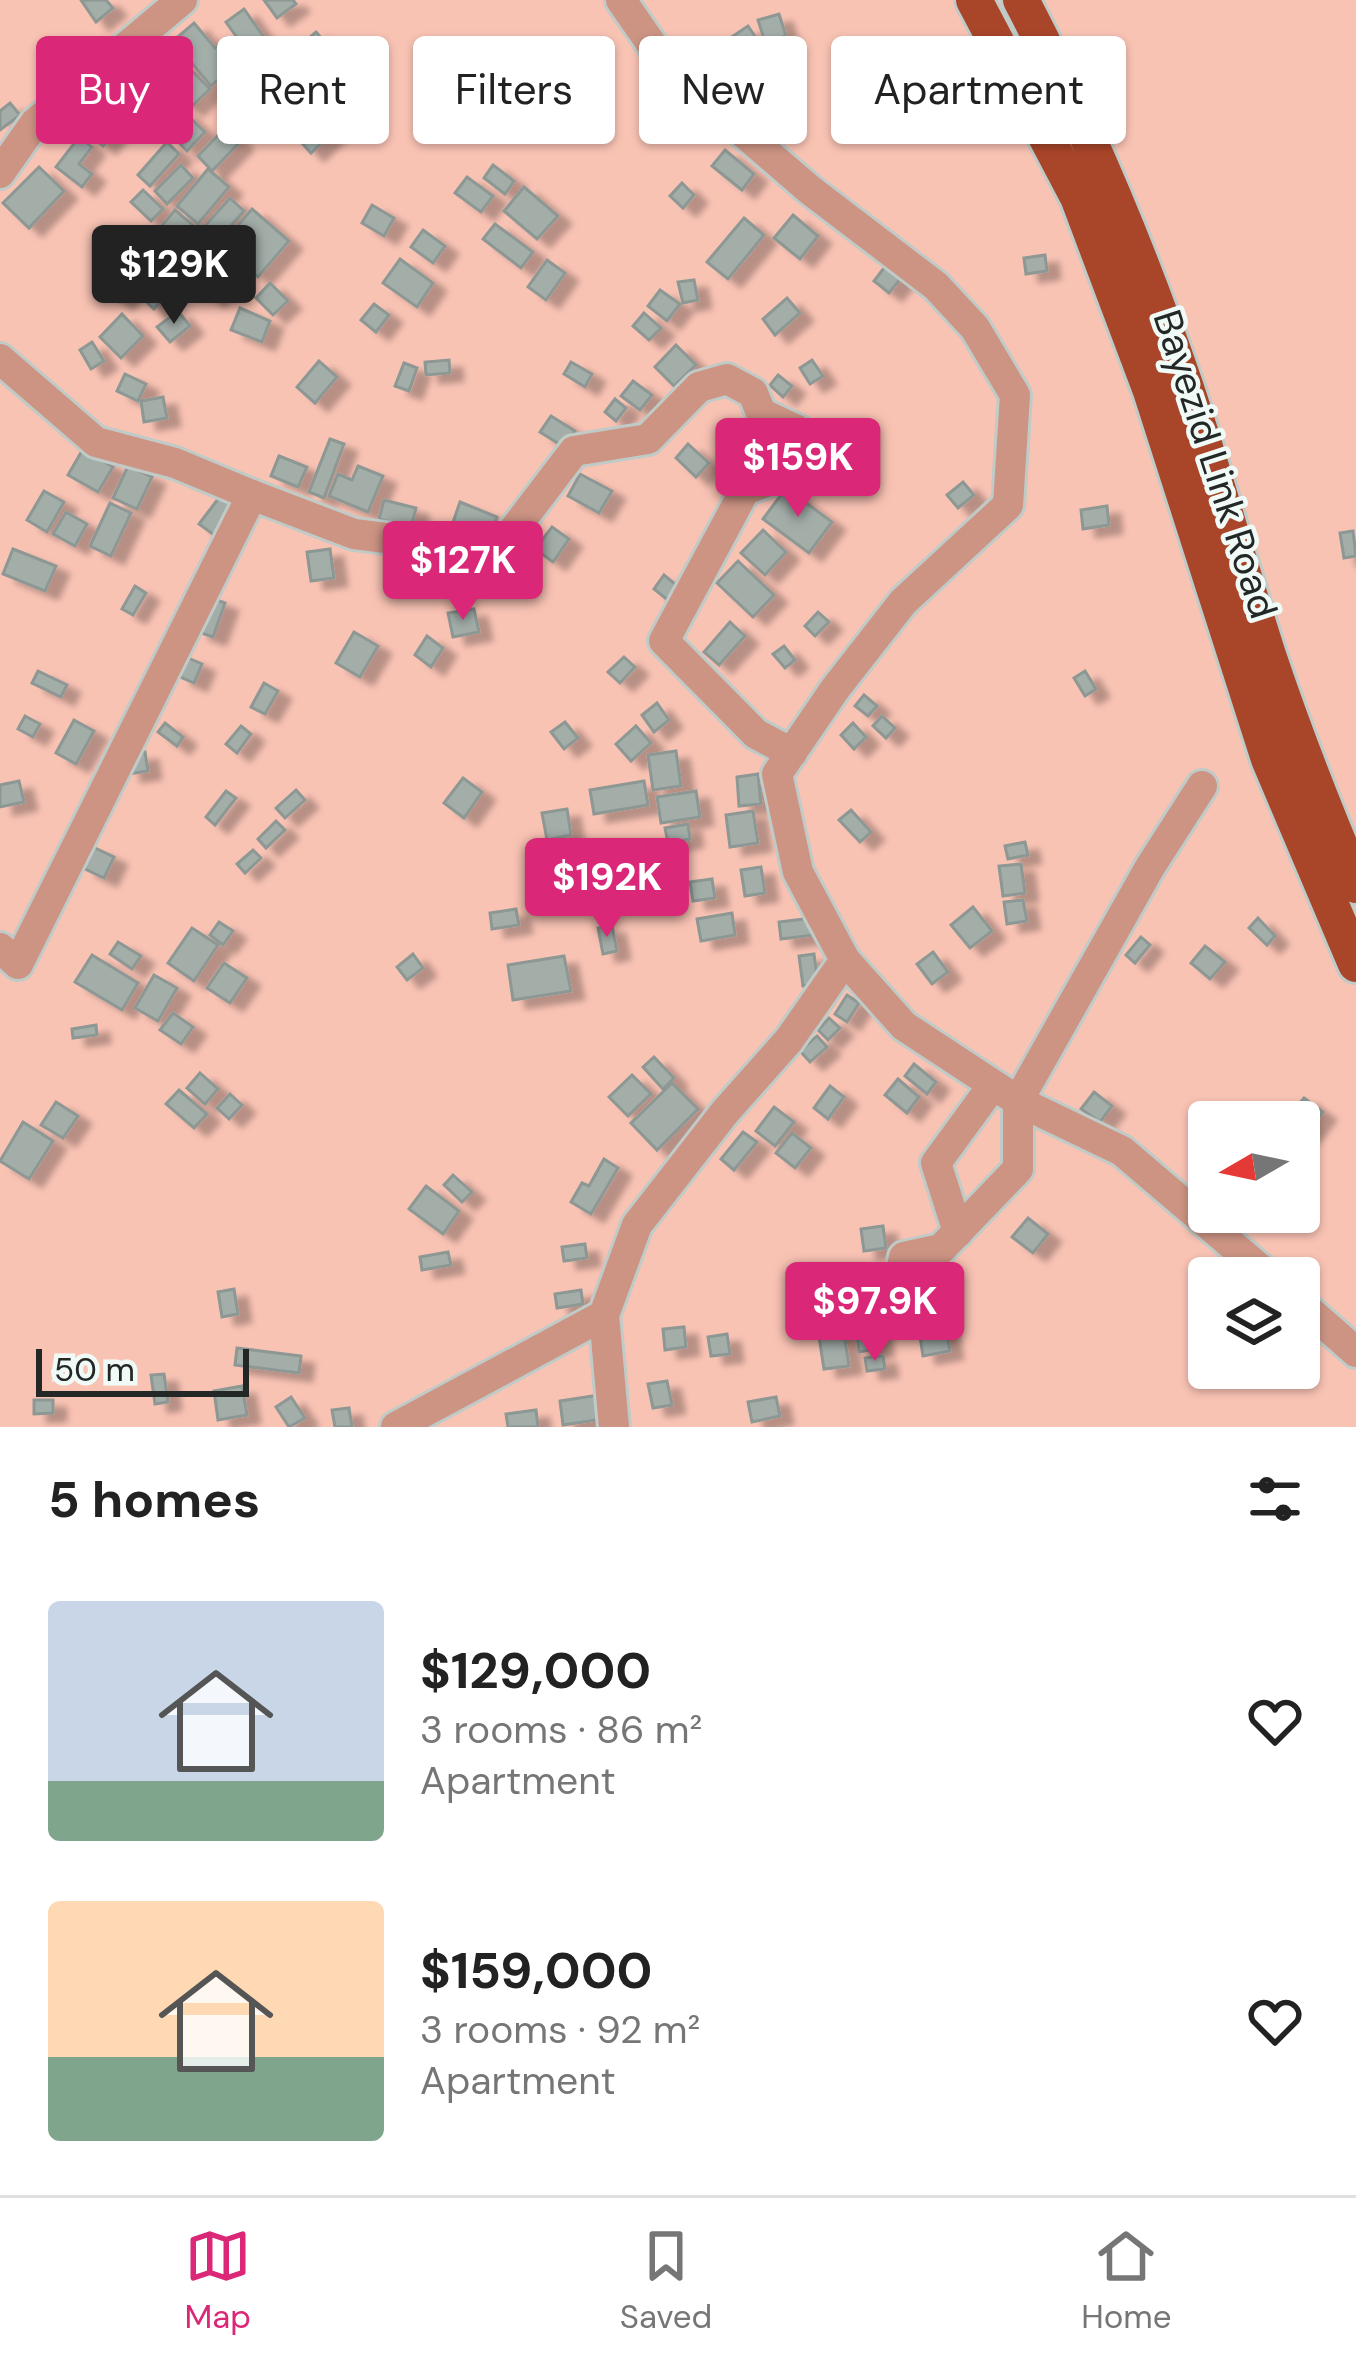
<!DOCTYPE html>
<html lang="en">
<head>
<meta charset="utf-8">
<style>
  body { margin:0; font-family:"DM Sans",sans-serif; background:#f6f6f6; color:#222; height:100vh; display:flex; flex-direction:column; font-size:45px; white-space:nowrap }
  * { box-sizing:border-box; margin:0 }
  p { font-size:39px; color:#767676 }
  .icon { flex:none; width:66px; height:66px; fill:none; stroke:currentColor; stroke-width:2; stroke-linecap:round; stroke-linejoin:round }
  .map { position:relative; height:1427px; overflow:hidden }
  .side { display:flex; flex-direction:column; background:#fff; flex:1 }
  .side>* { flex:none }
  .guide { position:absolute; left:36px; top:36px; width:1284px; height:108px; display:flex; gap:24px }
  .needle { width:78px; rotate:261deg }
  .buttons { position:absolute; left:1188px; top:1101px; display:grid; gap:24px }
  .buttons a { display:grid; place-items:center; width:132px; height:132px; border-radius:12px; background:#fff; box-shadow:0 3px 9px #0004; font-size:60px }
  .scale { position:absolute; left:36px; bottom:30px; width:213px; box-sizing:border-box; padding-left:12px; border:6px solid #232826; border-top:0; font-size:33px; line-height:42px; white-space:nowrap; color:#232826; -webkit-text-stroke:9px #f0fbf7; paint-order:stroke }
  .price { position:absolute; translate:-50% -102px; padding:0 27px; border-radius:12px; background:#db2777; color:#fff; font-size:39px; line-height:78px; filter:drop-shadow(0 3px 6px #0008) }
  .price::after { content:''; position:absolute; left:50%; top:72px; width:36px; height:27px; margin-left:-18px; background:inherit; clip-path:polygon(0 0,100% 0,50% 100%) }
  .price.current { background:#222; color:#fff }
  ul { padding:0; list-style:none }
  li { display:flex; align-items:center; gap:36px; height:300px; padding:0 48px }
  li span { display:grid; place-items:center; flex:none; width:336px; height:240px; border-radius:12px; color:#555 }
  li>.icon { margin-inline-start:auto }
  span .icon { width:144px; height:144px; fill:#fffc; stroke-width:1 }
  li b { font-size:51px }
  h2 { display:flex; justify-content:space-between; align-items:center; height:144px; padding:0 48px; font-size:51px }
  .tag { padding:0 42px; border-radius:12px; background:#fff; box-shadow:0 3px 9px #0004; font-size:42px; line-height:108px }
  .tag.current { background:#db2777; color:#fff }
  .dock { display:flex; justify-content:space-around; align-items:center; height:168px; border-top:3px solid #e0e0e0; background:#fff; font-size:33px; color:#767676 }
  .dock a { display:grid; justify-items:center; gap:6px }
  .dock .current { color:#db2777 }
  .map>svg:first-child { display:block }
</style>
</head>
<body>
<div class="map">
<svg width="1356" height="1427" viewBox="0 0 1356 1427">
  <defs>
    <filter id="shadow"><feDropShadow dx="13" dy="8" stdDeviation="3" flood-color="#0004"/></filter>
  </defs>
  <rect width="100%" height="100%" fill="#e3eee9"/>
  <path fill="#f9c3b4" fill-rule="evenodd" d="M0,0H1356V1427H0ZM1209,1122H1299V1212H1209ZM1209,1278H1299V1368H1209Z"/>
  <g fill="#a3aea9" stroke="#8d9793" stroke-width="3" filter="url(#shadow)">
    <polygon points="81,0 106,0 113,8 96,22"/>
    <polygon points="264,0 293,0 296,4 277,18"/>
    <polygon points="244,9 266,40 248,53 226,22"/>
    <polygon points="779,14 786,36 765,42 758,20"/>
    <polygon points="194,23 215,48 226,38 243,59 211,86 173,41"/>
    <polygon points="748,26 763,48 728,71 714,49"/>
    <polygon points="316,32 333,52 315,69 297,48"/>
    <polygon points="182,61 210,89 190,108 163,81"/>
    <polygon points="908,71 914,87 889,97 883,81"/>
    <polygon points="297,74 321,96 301,118 277,95"/>
    <polygon points="878,88 882,107 869,110 865,91"/>
    <polygon points="246,93 263,109 245,128 228,112"/>
    <polygon points="10,103 20,115 0,130 0,111"/>
    <polygon points="106,107 123,121 103,146 85,131"/>
    <polygon points="317,110 336,129 311,153 293,133"/>
    <polygon points="183,111 205,132 187,151 166,129"/>
    <polygon points="226,127 240,142 212,171 198,156"/>
    <polygon points="79,137 92,147 79,164 92,174 82,187 56,167"/>
    <polygon points="167,142 179,154 150,186 138,175"/>
    <polygon points="725,150 754,174 742,190 712,166"/>
    <polygon points="181,165 193,178 167,204 155,191"/>
    <polygon points="493,165 514,181 505,194 484,178"/>
    <polygon points="39,167 64,191 29,228 3,203"/>
    <polygon points="208,169 229,187 198,224 177,206"/>
    <polygon points="467,177 493,196 481,212 455,193"/>
    <polygon points="682,183 694,195 683,208 670,196"/>
    <polygon points="524,187 558,216 537,239 504,211"/>
    <polygon points="143,190 163,209 151,221 131,202"/>
    <polygon points="230,198 244,211 219,239 205,226"/>
    <polygon points="372,205 394,218 384,236 362,223"/>
    <polygon points="252,209 289,241 258,277 221,245"/>
    <polygon points="175,210 208,238 185,265 152,237"/>
    <polygon points="793,215 818,236 800,259 774,238"/>
    <polygon points="744,218 764,235 728,279 707,262"/>
    <polygon points="495,224 533,252 521,268 483,239"/>
    <polygon points="423,230 445,246 433,263 411,247"/>
    <polygon points="140,255 151,266 134,286 123,276"/>
    <polygon points="1045,255 1047,271 1026,274 1024,258"/>
    <polygon points="209,257 232,276 212,299 190,279"/>
    <polygon points="400,259 433,283 417,307 383,283"/>
    <polygon points="547,260 565,273 546,300 528,287"/>
    <polygon points="887,264 902,277 889,293 874,281"/>
    <polygon points="164,265 180,281 154,309 137,293"/>
    <polygon points="118,280 130,290 120,302 108,292"/>
    <polygon points="694,280 698,300 683,303 678,282"/>
    <polygon points="270,283 288,301 273,315 256,298"/>
    <polygon points="660,290 680,304 667,321 648,306"/>
    <polygon points="787,298 800,313 775,335 763,319"/>
    <polygon points="374,304 389,315 376,332 361,320"/>
    <polygon points="240,308 270,321 262,342 231,330"/>
    <polygon points="178,311 190,326 170,342 157,327"/>
    <polygon points="644,313 661,328 649,340 633,326"/>
    <polygon points="122,314 143,336 121,358 100,337"/>
    <polygon points="92,342 104,361 91,369 80,350"/>
    <polygon points="676,345 696,365 674,386 655,367"/>
    <polygon points="449,360 450,373 426,375 425,362"/>
    <polygon points="812,360 823,376 810,384 800,368"/>
    <polygon points="319,361 337,377 315,403 297,387"/>
    <polygon points="571,362 592,374 585,387 564,374"/>
    <polygon points="404,363 417,368 409,391 395,386"/>
    <polygon points="125,374 146,384 138,401 117,391"/>
    <polygon points="778,375 792,386 783,397 770,385"/>
    <polygon points="633,381 652,395 640,410 621,396"/>
    <polygon points="163,397 167,418 144,422 141,401"/>
    <polygon points="615,399 626,408 616,421 605,412"/>
    <polygon points="551,416 575,431 564,447 540,432"/>
    <polygon points="330,439 344,444 324,498 309,492"/>
    <polygon points="688,444 709,463 696,477 676,458"/>
    <polygon points="83,449 113,467 98,492 68,475"/>
    <polygon points="279,456 307,467 298,487 271,476"/>
    <polygon points="128,466 152,477 137,509 113,498"/>
    <polygon points="358,466 383,476 368,512 329,496 338,474 352,480"/>
    <polygon points="580,474 612,491 599,513 568,496"/>
    <polygon points="963,482 974,495 958,508 947,495"/>
    <polygon points="786,488 832,522 809,553 763,519"/>
    <polygon points="44,491 64,502 47,532 27,520"/>
    <polygon points="221,495 235,507 214,535 199,524"/>
    <polygon points="384,500 416,508 411,528 379,519"/>
    <polygon points="460,502 497,517 488,542 451,528"/>
    <polygon points="110,503 131,513 111,556 90,546"/>
    <polygon points="1107,506 1109,525 1083,529 1081,510"/>
    <polygon points="66,512 87,524 75,546 53,534"/>
    <polygon points="552,527 569,539 553,562 535,549"/>
    <polygon points="763,530 786,552 765,575 741,553"/>
    <polygon points="1353,531 1356,556 1344,558 1340,533"/>
    <polygon points="13,549 56,566 45,591 3,574"/>
    <polygon points="330,549 334,578 311,581 307,552"/>
    <polygon points="738,561 774,595 753,617 717,583"/>
    <polygon points="664,575 681,589 670,602 654,589"/>
    <polygon points="135,586 146,593 133,615 122,609"/>
    <polygon points="208,597 225,603 213,637 196,631"/>
    <polygon points="474,609 479,632 453,637 448,613"/>
    <polygon points="818,612 829,622 815,636 805,626"/>
    <polygon points="730,622 745,636 719,665 704,652"/>
    <polygon points="354,632 378,646 360,677 336,663"/>
    <polygon points="427,636 443,648 431,667 415,655"/>
    <polygon points="784,646 795,660 785,668 773,654"/>
    <polygon points="186,657 202,664 194,683 178,676"/>
    <polygon points="624,657 635,667 620,683 608,672"/>
    <polygon points="38,671 67,685 61,697 32,683"/>
    <polygon points="1085,671 1096,689 1085,696 1074,678"/>
    <polygon points="264,683 278,691 265,714 251,707"/>
    <polygon points="864,695 877,706 868,716 855,706"/>
    <polygon points="657,703 669,720 654,732 642,715"/>
    <polygon points="25,716 40,724 33,737 18,729"/>
    <polygon points="882,716 895,728 886,738 873,726"/>
    <polygon points="74,720 94,731 76,764 56,753"/>
    <polygon points="565,722 578,738 564,749 551,732"/>
    <polygon points="165,723 183,737 177,746 158,732"/>
    <polygon points="853,723 866,737 854,749 841,735"/>
    <polygon points="241,726 251,734 237,753 226,744"/>
    <polygon points="636,726 651,743 631,761 616,744"/>
    <polygon points="676,751 681,786 653,790 648,755"/>
    <polygon points="145,752 148,771 128,774 126,755"/>
    <polygon points="758,774 761,804 739,806 737,777"/>
    <polygon points="463,778 482,792 464,818 444,803"/>
    <polygon points="19,781 24,802 0,807 0,785"/>
    <polygon points="644,781 648,805 594,814 590,790"/>
    <polygon points="296,790 305,800 285,818 276,808"/>
    <polygon points="226,791 236,798 215,825 206,817"/>
    <polygon points="696,791 700,817 661,823 657,797"/>
    <polygon points="567,809 571,835 547,840 542,813"/>
    <polygon points="851,810 871,832 860,842 839,820"/>
    <polygon points="753,811 758,843 730,847 726,815"/>
    <polygon points="276,821 285,830 266,848 258,839"/>
    <polygon points="688,824 690,839 668,843 665,828"/>
    <polygon points="1025,842 1028,855 1008,859 1005,846"/>
    <polygon points="93,847 114,857 104,878 83,868"/>
    <polygon points="253,850 261,858 245,873 237,864"/>
    <polygon points="584,861 589,895 544,902 539,868"/>
    <polygon points="1021,864 1025,893 1003,896 999,866"/>
    <polygon points="761,867 765,893 745,896 741,870"/>
    <polygon points="712,879 715,898 693,901 690,882"/>
    <polygon points="1023,900 1027,921 1007,924 1004,902"/>
    <polygon points="973,907 992,931 970,948 951,925"/>
    <polygon points="516,909 519,925 492,929 490,913"/>
    <polygon points="732,913 735,935 701,941 697,919"/>
    <polygon points="812,918 814,935 781,939 779,922"/>
    <polygon points="1258,918 1275,936 1267,945 1249,928"/>
    <polygon points="219,922 233,931 223,945 210,935"/>
    <polygon points="612,926 617,951 603,954 598,928"/>
    <polygon points="192,928 218,945 194,981 168,963"/>
    <polygon points="1141,937 1150,945 1135,963 1126,955"/>
    <polygon points="118,942 141,956 132,969 110,954"/>
    <polygon points="1205,946 1225,962 1210,979 1191,963"/>
    <polygon points="933,952 948,972 932,984 917,964"/>
    <polygon points="413,954 423,968 407,980 397,967"/>
    <polygon points="814,954 818,984 803,986 799,956"/>
    <polygon points="92,955 138,983 122,1010 75,982"/>
    <polygon points="564,956 571,991 513,1000 508,965"/>
    <polygon points="224,963 247,978 230,1003 207,988"/>
    <polygon points="154,975 177,988 158,1021 135,1008"/>
    <polygon points="847,995 859,1003 847,1022 835,1014"/>
    <polygon points="173,1013 193,1027 181,1044 160,1030"/>
    <polygon points="829,1018 840,1028 828,1040 818,1030"/>
    <polygon points="96,1025 97,1035 73,1038 72,1029"/>
    <polygon points="817,1036 827,1047 810,1062 800,1051"/>
    <polygon points="654,1057 674,1078 663,1089 643,1067"/>
    <polygon points="914,1064 936,1082 927,1094 905,1076"/>
    <polygon points="200,1073 218,1089 205,1104 187,1088"/>
    <polygon points="632,1075 651,1094 628,1116 609,1097"/>
    <polygon points="898,1079 919,1097 907,1113 885,1095"/>
    <polygon points="672,1083 698,1109 657,1150 631,1123"/>
    <polygon points="830,1086 844,1097 828,1119 814,1108"/>
    <polygon points="179,1090 207,1114 194,1128 166,1104"/>
    <polygon points="1094,1092 1112,1106 1100,1122 1081,1109"/>
    <polygon points="230,1094 242,1105 229,1119 217,1108"/>
    <polygon points="1304,1098 1323,1112 1306,1135 1299,1130 1299,1122 1286,1120"/>
    <polygon points="56,1102 78,1116 63,1138 41,1125"/>
    <polygon points="774,1107 794,1122 775,1146 756,1131"/>
    <polygon points="23,1122 53,1141 29,1179 0,1161"/>
    <polygon points="743,1132 757,1142 734,1170 721,1159"/>
    <polygon points="792,1133 811,1148 795,1168 776,1153"/>
    <polygon points="604,1159 618,1168 591,1214 571,1202 582,1183 589,1186"/>
    <polygon points="453,1175 472,1192 462,1202 444,1185"/>
    <polygon points="426,1186 459,1211 443,1234 409,1209"/>
    <polygon points="1028,1218 1048,1234 1033,1253 1012,1237"/>
    <polygon points="883,1226 886,1248 864,1251 861,1229"/>
    <polygon points="585,1244 587,1258 564,1261 562,1247"/>
    <polygon points="448,1252 451,1265 422,1270 420,1257"/>
    <polygon points="234,1289 238,1314 222,1317 218,1292"/>
    <polygon points="581,1290 583,1304 557,1308 555,1294"/>
    <polygon points="874,1301 881,1348 859,1352 853,1304"/>
    <polygon points="942,1307 950,1351 923,1356 916,1311"/>
    <polygon points="841,1315 849,1366 824,1369 819,1337 829,1335 826,1317"/>
    <polygon points="684,1327 686,1347 665,1350 663,1329"/>
    <polygon points="727,1334 730,1354 711,1356 708,1337"/>
    <polygon points="237,1348 301,1356 299,1373 235,1365"/>
    <polygon points="883,1356 885,1369 867,1371 865,1358"/>
    <polygon points="164,1374 168,1402 155,1404 151,1375"/>
    <polygon points="667,1381 672,1405 653,1408 648,1384"/>
    <polygon points="242,1386 247,1415 218,1420 214,1391"/>
    <polygon points="599,1395 603,1419 563,1425 560,1401"/>
    <polygon points="291,1397 305,1418 289,1427 276,1407"/>
    <polygon points="776,1397 780,1416 752,1422 748,1402"/>
    <polygon points="34,1400 53,1400 53,1413 34,1414"/>
    <polygon points="349,1408 352,1427 335,1427 332,1410"/>
    <polygon points="536,1410 538,1427 508,1427 506,1414"/>
  </g>
  <g fill="none" stroke-linecap="round" stroke-linejoin="round">
    <defs>
      <g id="minor">
        <polyline points="0,173 35,123 182,0"/>
        <polyline points="0,359 96,442 175,463 252,495"/>
        <polyline points="0,948 18,964 252,495 354,534 497,552 574,451 648,439 699,387 727,379 753,393 761,413 797,430 790,473 745,490 664,641 756,734 792,753"/>
        <polyline points="845,960 904,1026 1018,1101 1122,1151 1271,1278"/>
        <polyline points="958,1232 936,1163 993,1085"/>
        <polyline points="896,1300 904,1257 941,1249 1018,1169 1018,1101 1150,867 1202,786"/>
        <polyline points="1299,1302 1356,1352"/>
        <polyline points="396,1427 604,1315"/>
        <polyline points="614,1427 604,1315 637,1225 725,1112 789,1040 845,960 798,872 777,774 835,689 903,602 1008,505 1015,395 975,328 936,286 810,190 668,68 621,0"/>
      </g>
      <g id="major">
        <polyline points="974,0 1078,197 1151,391 1269,759 1356,964"/>
        <path d="M1021,0C1086,124 1140,253 1185,385C1215,474 1239,565 1268,655C1294,733 1324,809 1356,885"/>
      </g>
    </defs>
    <use href="#minor" stroke="#c0cac6" stroke-width="36"/>
    <use href="#major" stroke="#c0cac6" stroke-width="42"/>
    <use href="#minor" stroke="#cd9484" stroke-width="30"/>
    <use href="#major" stroke="#a94529" stroke-width="36"/>
  </g>
  <g text-anchor="middle" stroke-width="9" stroke-linejoin="round" paint-order="stroke">
    <g font-size="39" fill="#232826" stroke="#f0fbf7">
      <text transform="translate(1216 464) rotate(72)" y="14">Bayezid Link Road</text>
    </g>
  </g>
</svg>
<div class="buttons">
<a><svg class="needle" viewBox="-14 -14 28 28"><path d="M0-13l5 13h-10z" fill="#e53935"/><path d="M0 13l5-13h-10z" fill="#767676"/></svg></a>
<a><svg class="icon" aria-label="layers" viewBox="0 0 24 24"><path d="M12 4l9 5-9 5-9-5zM3 14l9 5 9-5"/></svg></a>
</div>
<div class="scale">50 m</div>
<b class="price current" style="left:174px;top:327px">$129K</b>
<b class="price" style="left:798px;top:520px">$159K</b>
<b class="price" style="left:463px;top:623px">$127K</b>
<b class="price" style="left:607px;top:940px">$192K</b>
<b class="price" style="left:875px;top:1364px">$97.9K</b>
<div class="guide">
<a class="tag current">Buy</a>
<a class="tag">Rent</a>
<a class="tag">Filters</a>
<a class="tag">New</a>
<a class="tag">Apartment</a>
</div>
</div>
<section class="side">
<h2>5 homes<svg class="icon" aria-label="filters" viewBox="0 0 24 24"><path d="M4 7h16M4 17h16"/><circle cx="9" cy="7" r="2"/><circle cx="15" cy="17" r="2"/></svg></h2>
<ul>
<li><span style="background:linear-gradient(#c9d6e8 75%,#7fa58c 0)"><svg class="icon" aria-label="home" viewBox="0 0 24 24"><path d="M3 11l9-7 9 7M6 9v11h12V9"/></svg></span><div><b>$129,000</b><p>3 rooms · 86 m²</p><p>Apartment</p></div><svg class="icon" aria-label="heart" viewBox="0 0 24 24"><path d="M12 20l-8-8c-3-5 5-10 8-4 3-6 11-1 8 4z"/></svg></li>
<li><span style="background:linear-gradient(#ffd9b3 65%,#7fa58c 0)"><svg class="icon" aria-label="home" viewBox="0 0 24 24"><path d="M3 11l9-7 9 7M6 9v11h12V9"/></svg></span><div><b>$159,000</b><p>3 rooms · 92 m²</p><p>Apartment</p></div><svg class="icon" aria-label="heart" viewBox="0 0 24 24"><path d="M12 20l-8-8c-3-5 5-10 8-4 3-6 11-1 8 4z"/></svg></li>
</ul>
</section>
<nav class="dock">
<a class="current"><svg class="icon" aria-label="map" viewBox="0 0 24 24"><path d="M3 6l6-2 6 2 6-2v14l-6 2-6-2-6 2zM9 4v14M15 6v14"/></svg>Map</a>
<a><svg class="icon" aria-label="saved" viewBox="0 0 24 24"><path d="M7 4h10v16l-5-4-5 4z"/></svg>Saved</a>
<a><svg class="icon" aria-label="home" viewBox="0 0 24 24"><path d="M3 11l9-7 9 7M6 9v11h12V9"/></svg>Home</a>
</nav>
</body>
</html>
